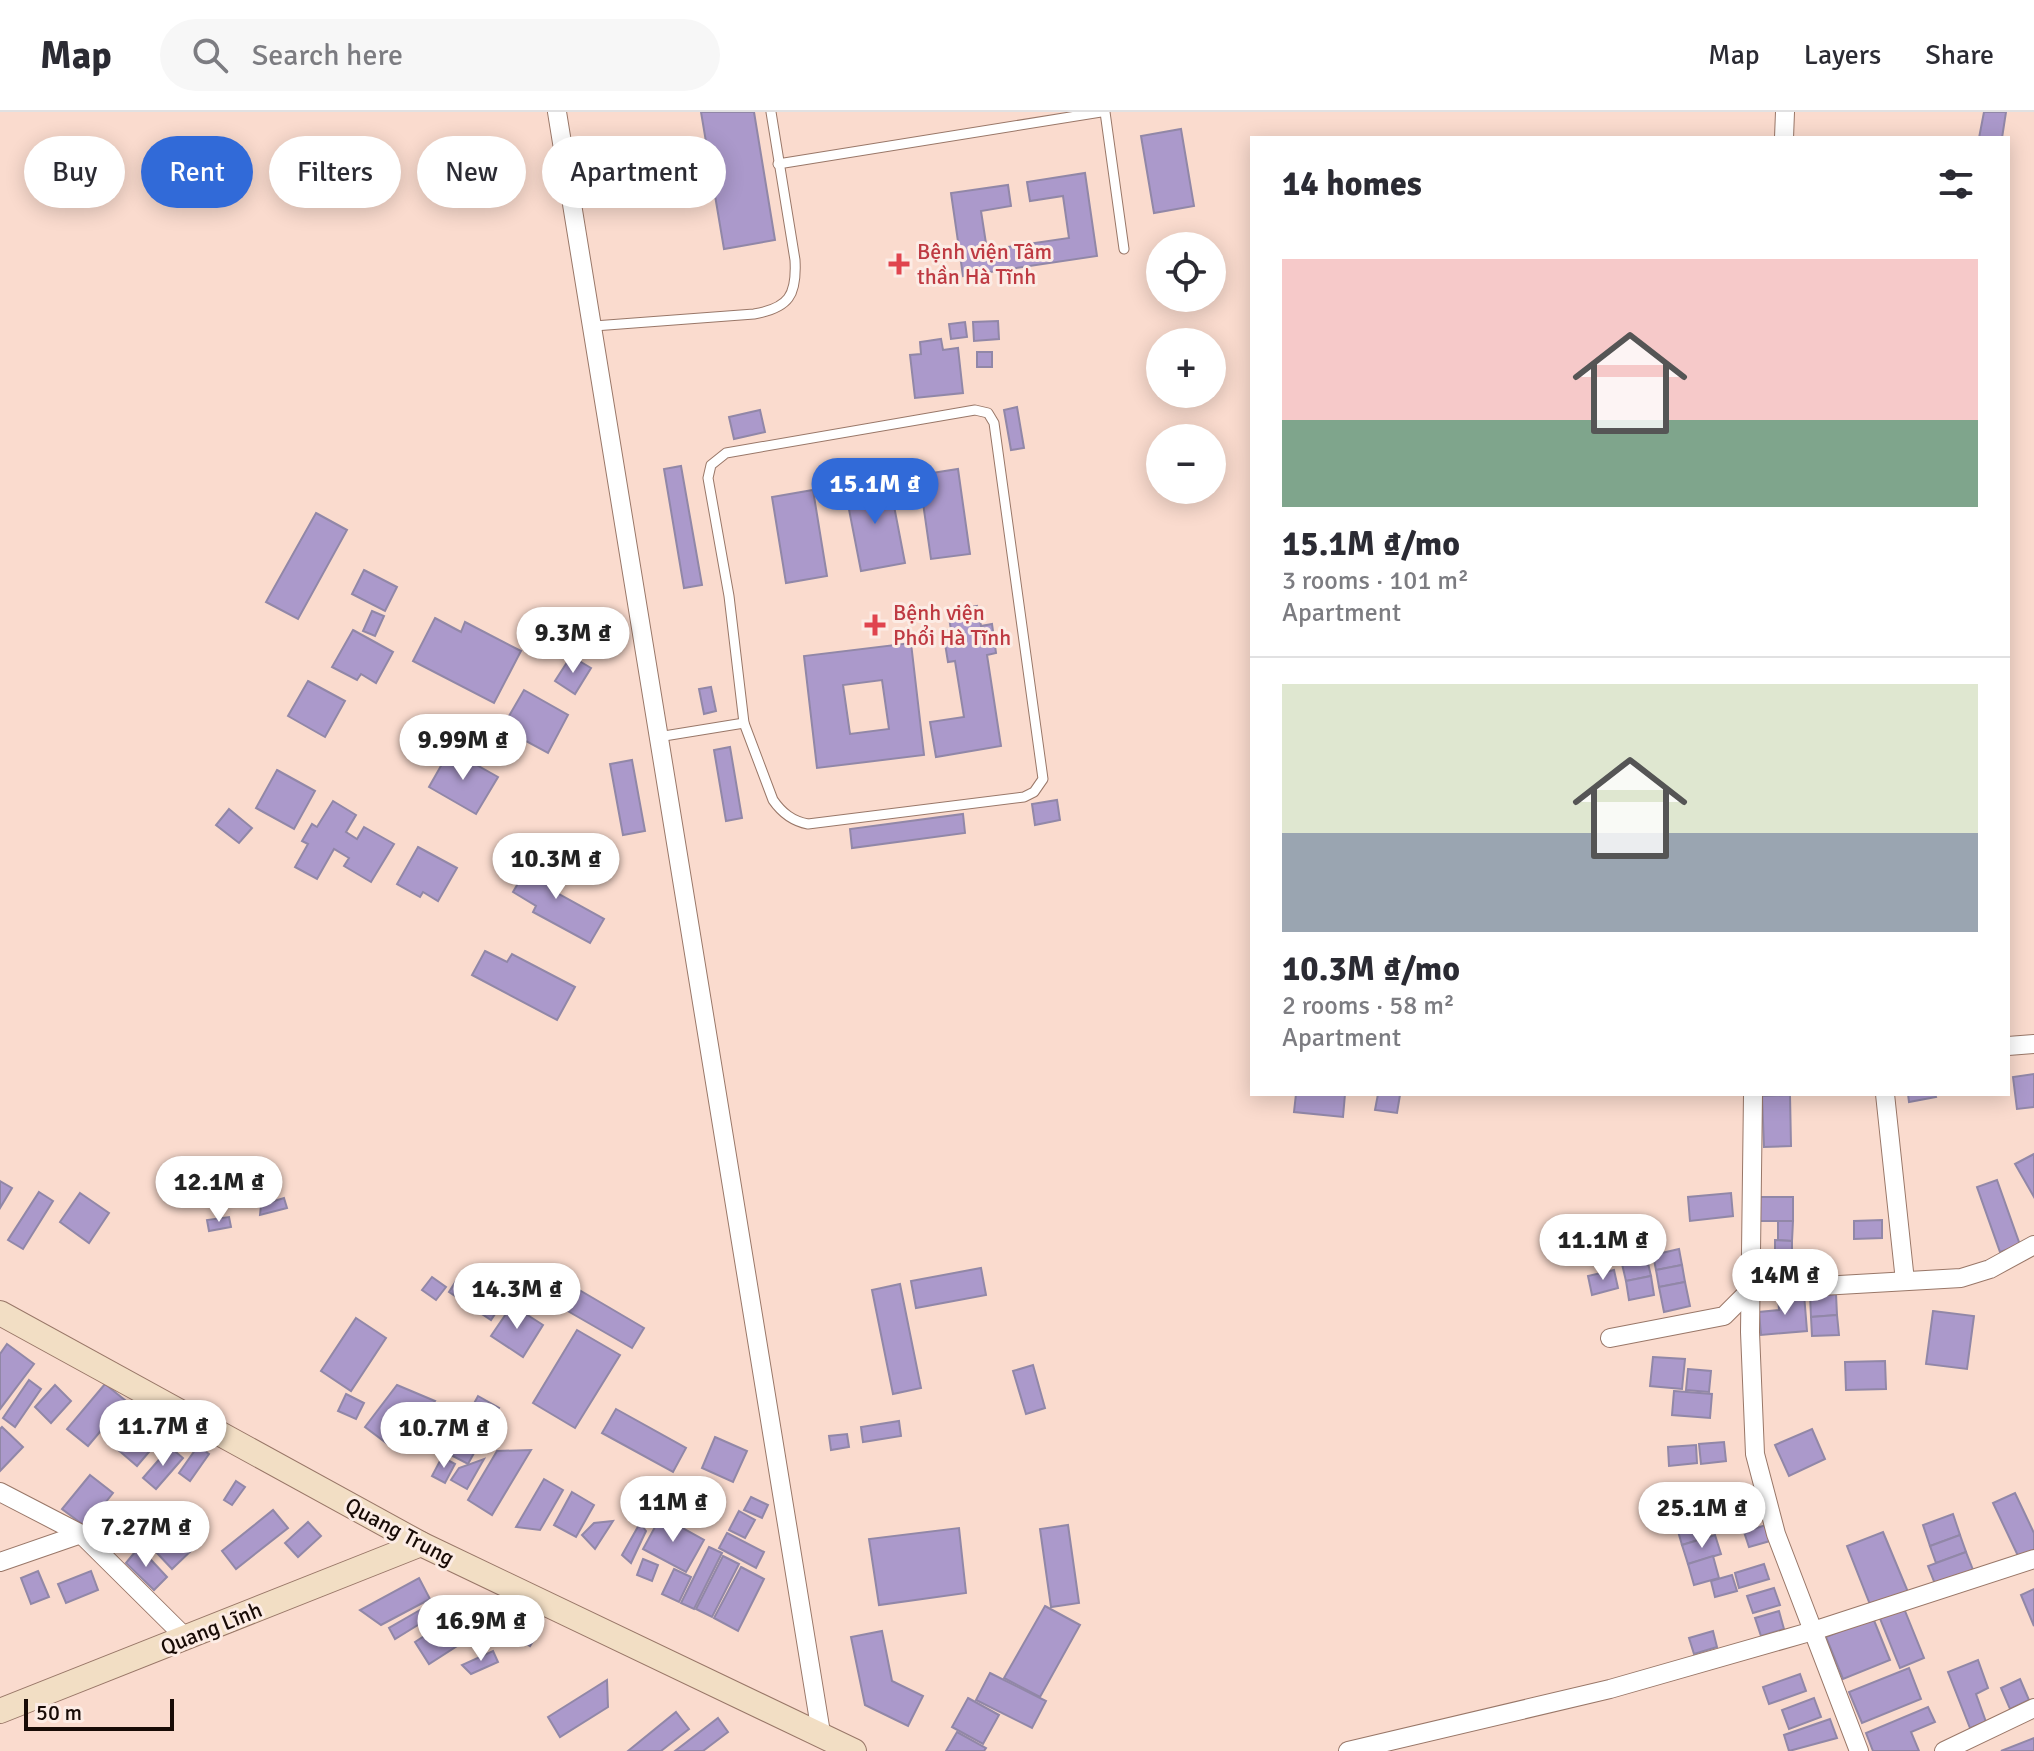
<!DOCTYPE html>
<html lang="en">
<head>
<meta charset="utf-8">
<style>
  body { margin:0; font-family:Signika,sans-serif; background:#f7f7f7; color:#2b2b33; height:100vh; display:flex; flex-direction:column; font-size:30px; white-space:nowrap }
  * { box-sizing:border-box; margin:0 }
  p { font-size:26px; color:#7c7c81 }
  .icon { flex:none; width:44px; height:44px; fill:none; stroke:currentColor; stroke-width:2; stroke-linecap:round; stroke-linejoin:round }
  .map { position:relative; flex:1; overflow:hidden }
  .side { position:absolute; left:1250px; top:24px; width:760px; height:960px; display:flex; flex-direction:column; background:#fff; border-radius:0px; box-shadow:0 4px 20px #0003 }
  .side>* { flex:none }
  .hud { position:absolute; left:24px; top:24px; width:760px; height:72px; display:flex; gap:16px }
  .fabs { position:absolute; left:1146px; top:120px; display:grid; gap:16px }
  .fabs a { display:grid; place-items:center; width:80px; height:80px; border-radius:50%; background:#fff; box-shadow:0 4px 20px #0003; font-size:40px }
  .scale { position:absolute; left:24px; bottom:20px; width:150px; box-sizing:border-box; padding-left:8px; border:4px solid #180b06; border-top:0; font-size:22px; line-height:28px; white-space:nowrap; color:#180b06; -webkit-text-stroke:6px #fcece5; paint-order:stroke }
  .price { position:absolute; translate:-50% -68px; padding:0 18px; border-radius:28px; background:#fff; color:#222; font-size:26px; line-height:52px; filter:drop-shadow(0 2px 4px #0008) }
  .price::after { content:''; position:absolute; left:50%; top:48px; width:24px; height:18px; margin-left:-12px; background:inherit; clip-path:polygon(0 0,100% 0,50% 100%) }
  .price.on { background:#316ad8; color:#fff }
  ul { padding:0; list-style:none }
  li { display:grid; align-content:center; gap:16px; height:424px; padding:0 32px }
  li+li { border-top:2px solid #e1e1e2 }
  li span { display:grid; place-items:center; height:248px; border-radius:0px; color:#555 }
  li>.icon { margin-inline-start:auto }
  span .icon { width:144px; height:144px; fill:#fffc; stroke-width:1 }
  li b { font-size:34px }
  h2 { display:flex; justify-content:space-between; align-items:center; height:96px; padding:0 32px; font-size:34px }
  .chip { padding:0 28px; border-radius:36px; background:#fff; box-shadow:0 4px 20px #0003; font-size:28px; line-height:72px }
  .chip.on { background:#316ad8; color:#fff }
  header { display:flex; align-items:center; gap:48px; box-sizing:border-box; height:112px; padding:0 40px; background:#fff; border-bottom:2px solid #e1e1e2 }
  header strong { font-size:38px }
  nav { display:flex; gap:44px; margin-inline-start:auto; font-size:28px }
  .search { width:560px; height:72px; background:#f7f7f7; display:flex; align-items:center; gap:20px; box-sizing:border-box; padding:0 28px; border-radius:44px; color:#7c7c81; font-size:30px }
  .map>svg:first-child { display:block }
</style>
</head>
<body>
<header>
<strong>Map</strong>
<div class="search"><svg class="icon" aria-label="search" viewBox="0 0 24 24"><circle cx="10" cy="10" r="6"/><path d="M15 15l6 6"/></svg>Search here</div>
<nav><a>Map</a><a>Layers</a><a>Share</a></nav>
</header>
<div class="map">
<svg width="2034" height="1639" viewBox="0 0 2034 1639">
  <rect width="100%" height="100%" fill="#fadbce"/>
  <g fill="#ab99cb" stroke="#9187a7" stroke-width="2" fill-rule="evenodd">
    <polygon points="701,0 754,0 775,128 724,137"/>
    <polygon points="1984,0 2006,0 2002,26 1979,26"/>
    <polygon points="1181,17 1194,94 1154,101 1141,24"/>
    <polygon points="1085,61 1097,144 963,164 951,81 1008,73 1011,94 981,99 987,138 1069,126 1063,84 1030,89 1027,70"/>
    <polygon points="632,62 637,88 623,90 618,65"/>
    <polygon points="998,209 999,227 974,229 973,210"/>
    <polygon points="965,210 967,225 951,227 949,212"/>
    <polygon points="941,227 943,238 958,236 963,281 915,286 910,243 921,242 920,230"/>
    <rect x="977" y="240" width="15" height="15"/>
    <polygon points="1017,295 1024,336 1011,338 1004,298"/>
    <polygon points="760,298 765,320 734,327 729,305"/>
    <polygon points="681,354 702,473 684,476 664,357"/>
    <polygon points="958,357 970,442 931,447 919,363"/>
    <polygon points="889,368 905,451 861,459 845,377"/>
    <polygon points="813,378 827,464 786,471 772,385"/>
    <polygon points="316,401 347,418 298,507 266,490"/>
    <polygon points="364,458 397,475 385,499 352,482"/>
    <polygon points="977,494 981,514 992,512 996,541 987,543 1001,634 936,645 930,610 964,605 955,549 948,550 943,519 951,518 948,499"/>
    <polygon points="372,499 384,504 375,524 363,519"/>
    <polygon points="435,506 461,520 465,510 521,539 494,591 413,549"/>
    <polygon points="353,518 393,540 376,571 361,562 357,568 332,555"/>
    <path d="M911,531L924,643L817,656L804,544ZM882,568L889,617L850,622L843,573Z"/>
    <polygon points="571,544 591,556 575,582 555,569"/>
    <polygon points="308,569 345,589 325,625 288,604"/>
    <polygon points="711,575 716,599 704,602 699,577"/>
    <polygon points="524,578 568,603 548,641 502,616"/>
    <polygon points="730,635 742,706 726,709 714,638"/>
    <polygon points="450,638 498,665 476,702 429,675"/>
    <polygon points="632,648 645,719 623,723 610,652"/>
    <polygon points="277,658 315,679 294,717 256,696"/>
    <polygon points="1057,688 1060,708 1035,713 1032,692"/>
    <polygon points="333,689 356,703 346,720 357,727 364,715 394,732 371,770 344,754 349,746 334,737 317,767 295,755 308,732 302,729 312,712 317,715"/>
    <polygon points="229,697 252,716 239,731 216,713"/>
    <polygon points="963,702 965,721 852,736 850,717"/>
    <polygon points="418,735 457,756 438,789 423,780 420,785 397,772"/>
    <polygon points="534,744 560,758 550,777 604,807 590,831 533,800 536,794 513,780"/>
    <polygon points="485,839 507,850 512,842 575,875 557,908 472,863"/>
    <polygon points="2034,962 2034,995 2017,997 2013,965"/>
    <polygon points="1296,982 1345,982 1343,1005 1294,1000"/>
    <polygon points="1378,982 1400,983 1397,1001 1375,998"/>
    <polygon points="1908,982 1935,982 1936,985 1909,990"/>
    <polygon points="1790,983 1791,1034 1764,1035 1762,984"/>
    <polygon points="2034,1042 2034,1085 2015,1052"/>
    <polygon points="1997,1068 2020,1133 2000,1140 1977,1075"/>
    <polygon points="0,1069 12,1076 0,1096"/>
    <polygon points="39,1080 53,1089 23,1137 8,1128"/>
    <polygon points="80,1081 109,1101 89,1131 60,1110"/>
    <polygon points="1731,1081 1733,1104 1690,1109 1688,1085"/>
    <rect x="1758" y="1085" width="35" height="24"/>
    <polygon points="284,1086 287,1096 260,1103 261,1093"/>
    <polygon points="229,1105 231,1115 209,1119 207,1108"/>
    <polygon points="1882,1108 1882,1126 1854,1127 1854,1109"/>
    <polygon points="1778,1109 1793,1109 1792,1129 1778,1128"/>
    <polygon points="1642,1121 1647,1147 1622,1152 1617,1126"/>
    <polygon points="1775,1128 1792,1129 1792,1158 1775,1158"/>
    <polygon points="1679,1137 1682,1153 1656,1158 1653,1143"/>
    <polygon points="1647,1147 1651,1164 1626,1169 1622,1152"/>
    <polygon points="1682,1153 1685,1170 1659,1175 1656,1158"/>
    <polygon points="981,1156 986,1183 916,1196 911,1169"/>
    <polygon points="1614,1158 1618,1176 1592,1183 1588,1164"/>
    <polygon points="461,1161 490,1180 497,1169 511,1178 491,1208 449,1180"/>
    <polygon points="1651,1164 1654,1183 1629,1188 1626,1169"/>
    <polygon points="432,1165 446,1175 436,1188 422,1178"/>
    <polygon points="521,1169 542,1183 533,1195 513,1181"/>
    <polygon points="564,1169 644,1216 632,1236 552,1190"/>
    <polygon points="1685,1170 1690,1194 1664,1200 1659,1175"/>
    <polygon points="900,1172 921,1276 893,1282 872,1178"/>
    <polygon points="1804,1182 1807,1219 1761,1223 1759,1200 1779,1198 1778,1185"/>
    <polygon points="1836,1182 1837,1203 1811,1205 1810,1183"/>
    <polygon points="512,1193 543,1213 523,1245 491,1224"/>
    <polygon points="1933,1199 1974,1204 1967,1257 1926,1252"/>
    <polygon points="1837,1203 1839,1223 1812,1224 1811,1205"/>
    <polygon points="356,1206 386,1226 351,1279 321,1259"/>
    <polygon points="577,1218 620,1243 575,1316 533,1291"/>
    <polygon points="7,1232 34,1252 0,1297 0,1242"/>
    <polygon points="1653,1245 1685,1247 1682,1277 1650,1274"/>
    <polygon points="1885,1249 1886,1277 1846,1278 1845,1250"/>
    <polygon points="1033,1253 1045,1296 1026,1302 1013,1259"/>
    <polygon points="1688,1257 1711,1259 1709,1280 1686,1278"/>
    <polygon points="29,1268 41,1277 15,1315 3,1306"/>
    <polygon points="105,1272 126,1289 88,1334 67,1317"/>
    <polygon points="55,1273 71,1289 51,1311 35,1295"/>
    <polygon points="397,1273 435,1289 397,1339 365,1315"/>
    <polygon points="1674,1279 1712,1282 1710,1306 1672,1303"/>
    <polygon points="346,1282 364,1291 356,1307 338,1299"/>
    <polygon points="478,1284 499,1296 468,1352 447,1341"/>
    <polygon points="151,1297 171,1314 137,1354 117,1337"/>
    <polygon points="616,1297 686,1336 673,1360 602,1321"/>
    <polygon points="899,1309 901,1324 863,1330 861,1315"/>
    <polygon points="2,1315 23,1335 0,1359 0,1317"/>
    <polygon points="1812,1317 1825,1347 1789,1364 1775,1333"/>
    <polygon points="847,1322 849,1335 831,1338 829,1324"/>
    <polygon points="715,1325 747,1339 733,1370 702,1356"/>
    <polygon points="1724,1330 1726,1349 1701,1352 1699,1332"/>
    <polygon points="1696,1333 1697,1351 1669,1354 1668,1335"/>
    <polygon points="198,1334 209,1342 190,1369 179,1361"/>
    <polygon points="170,1335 183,1346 156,1377 143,1366"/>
    <polygon points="531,1338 492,1403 468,1388 497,1339"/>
    <polygon points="442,1345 455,1352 445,1371 432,1364"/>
    <polygon points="484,1347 467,1377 451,1368 459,1356"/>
    <polygon points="90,1363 113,1381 86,1415 62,1397"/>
    <polygon points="544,1367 563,1378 540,1418 516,1415"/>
    <polygon points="236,1369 245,1375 232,1393 224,1388"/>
    <polygon points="572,1380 594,1393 576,1425 554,1413"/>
    <polygon points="2015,1381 2034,1421 2034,1439 2019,1446 1993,1391"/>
    <polygon points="751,1385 768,1393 762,1406 744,1398"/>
    <polygon points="1692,1394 1697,1410 1677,1416 1672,1401"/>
    <polygon points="273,1398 288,1416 236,1457 222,1439"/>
    <polygon points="739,1399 755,1408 745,1426 729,1418"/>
    <polygon points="166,1402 196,1434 172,1457 141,1424"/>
    <polygon points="1953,1402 1960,1423 1930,1434 1923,1413"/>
    <polygon points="661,1404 704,1428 686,1460 643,1437"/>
    <polygon points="613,1409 595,1437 582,1423 594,1411"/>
    <polygon points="1700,1409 1705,1426 1682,1433 1677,1416"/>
    <polygon points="308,1410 321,1424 298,1445 285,1431"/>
    <polygon points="640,1411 646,1419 631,1451 622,1443"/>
    <polygon points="1068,1413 1079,1491 1051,1495 1040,1417"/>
    <polygon points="1766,1413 1770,1429 1749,1435 1744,1420"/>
    <polygon points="959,1416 966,1481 879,1493 869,1427"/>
    <polygon points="1883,1420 1908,1480 1871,1495 1847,1434"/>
    <polygon points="727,1421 764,1440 756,1456 719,1436"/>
    <polygon points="1715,1423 1721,1442 1688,1452 1682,1433"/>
    <polygon points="1960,1423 1966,1440 1936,1451 1930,1434"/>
    <polygon points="139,1435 167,1465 154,1478 126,1451"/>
    <polygon points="709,1435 722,1441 694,1497 681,1491"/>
    <polygon points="1966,1440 1975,1463 1937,1477 1928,1454"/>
    <polygon points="723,1444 739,1452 712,1505 696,1497"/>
    <polygon points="1713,1444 1719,1466 1694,1473 1688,1452"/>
    <polygon points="643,1447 658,1453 652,1469 637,1463"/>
    <polygon points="1764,1452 1769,1467 1739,1476 1735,1461"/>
    <polygon points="741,1455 764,1467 738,1519 714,1506"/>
    <polygon points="674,1457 691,1465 679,1490 662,1482"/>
    <polygon points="38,1459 49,1485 31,1492 21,1466"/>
    <polygon points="91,1459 98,1478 66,1491 58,1472"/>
    <polygon points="1732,1463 1737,1479 1715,1485 1711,1469"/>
    <polygon points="419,1466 430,1487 381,1513 360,1498"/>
    <polygon points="1774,1476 1780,1493 1753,1501 1747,1484"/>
    <polygon points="2034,1477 2034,1514 2021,1483"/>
    <polygon points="1045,1494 1080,1513 1040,1585 1004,1566"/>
    <polygon points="1903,1494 1924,1546 1900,1556 1879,1504"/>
    <polygon points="467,1496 482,1518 429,1552 415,1530"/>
    <polygon points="420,1498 426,1508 395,1527 389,1516"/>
    <polygon points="1779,1499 1784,1517 1761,1524 1755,1506"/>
    <polygon points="1873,1506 1890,1548 1843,1567 1826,1525"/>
    <polygon points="521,1508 539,1520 530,1534 512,1522"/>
    <polygon points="882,1519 892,1569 923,1584 908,1614 865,1593 851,1525"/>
    <polygon points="1713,1519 1717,1535 1694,1542 1689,1526"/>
    <polygon points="493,1539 498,1550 471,1562 462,1553"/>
    <polygon points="1978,1548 1988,1576 1976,1582 1986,1610 1970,1616 1948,1560"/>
    <polygon points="1909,1556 1921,1587 1862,1611 1849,1580"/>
    <polygon points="990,1561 1046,1589 1032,1616 976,1588"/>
    <polygon points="1800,1562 1806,1579 1769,1592 1763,1575"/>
    <polygon points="2020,1567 2029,1588 2010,1597 2001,1576"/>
    <polygon points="607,1568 608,1595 560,1625 548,1605"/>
    <polygon points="968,1586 999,1603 983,1632 952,1615"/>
    <polygon points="1814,1586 1821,1605 1789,1617 1782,1598"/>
    <polygon points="1928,1595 1935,1610 1911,1620 1919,1639 1873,1639 1866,1621"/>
    <polygon points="676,1600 689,1617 661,1639 628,1639"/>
    <polygon points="718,1606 728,1620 703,1639 675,1639"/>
    <polygon points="1830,1607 1837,1626 1789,1639 1784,1623"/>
    <polygon points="957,1620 986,1636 984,1639 946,1639"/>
    <polygon points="2034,1626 2034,1639 2001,1639"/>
  </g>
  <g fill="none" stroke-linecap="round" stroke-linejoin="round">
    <defs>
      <g id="lane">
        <polyline points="1105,0 1124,137"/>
        <polyline points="778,52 1101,0"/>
        <path d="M594,214L754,202C789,196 797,183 795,148L771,0"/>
        <path d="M975,298L988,301L994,311L1043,667L1034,680L1024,685L808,712C792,709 782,701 773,688L744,611L729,484L708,366L711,353L726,341Z"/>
        <polyline points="658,625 744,611"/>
      </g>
      <g id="street">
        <polyline points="557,0 821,1621"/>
        <polyline points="1784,26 1785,0"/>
        <polyline points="2008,934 2034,932"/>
        <polyline points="1753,982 1750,1220 1755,1342 1776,1422 1859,1639"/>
        <polyline points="1885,982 1905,1169"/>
        <polyline points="1610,1226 1724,1204 1750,1178 1961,1166 1990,1157 2034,1133"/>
        <polyline points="0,1380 81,1422 186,1526"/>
        <polyline points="0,1450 81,1422"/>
        <polyline points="1348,1639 1610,1577 1813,1519 2034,1447"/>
        <polyline points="1944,1639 2034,1596"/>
      </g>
      <g id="secondary">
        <polyline points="0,1201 421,1432 854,1639"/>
        <polyline points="0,1599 421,1432"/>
      </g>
    </defs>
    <use href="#lane" stroke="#997768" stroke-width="11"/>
    <use href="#street" stroke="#997768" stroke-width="20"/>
    <use href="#secondary" stroke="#997768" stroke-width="26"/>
    <use href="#lane" stroke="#fff" stroke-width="9"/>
    <use href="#street" stroke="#fff" stroke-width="18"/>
    <use href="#secondary" stroke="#f2dec4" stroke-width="24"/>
  </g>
  <g fill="#e0444e" stroke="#fcece5" stroke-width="3">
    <path d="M895 140h8v8h8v8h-8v8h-8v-8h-8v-8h8z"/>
    <path d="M871 501h8v8h8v8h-8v8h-8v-8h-8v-8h8z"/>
  </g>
  <g text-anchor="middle" stroke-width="6" stroke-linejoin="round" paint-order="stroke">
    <g font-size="22" fill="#be3a42" stroke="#fcece5" text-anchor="start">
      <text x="917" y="147">Bệnh viện Tâm<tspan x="917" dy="25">thần Hà Tĩnh</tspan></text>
      <text x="893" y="508">Bệnh viện<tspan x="893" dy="25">Phổi Hà Tĩnh</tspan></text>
    </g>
    <g font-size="22" fill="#180b06" stroke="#fcece5">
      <text transform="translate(400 1419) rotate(28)" y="8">Quang Trung</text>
      <text transform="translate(211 1516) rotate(-22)" y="8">Quang Lĩnh</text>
    </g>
  </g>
</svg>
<div class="fabs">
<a><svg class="icon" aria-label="locate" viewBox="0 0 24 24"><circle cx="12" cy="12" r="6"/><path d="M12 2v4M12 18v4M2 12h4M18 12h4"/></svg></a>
<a>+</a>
<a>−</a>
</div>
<div class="scale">50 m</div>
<b class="price on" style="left:875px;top:414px">15.1M ₫</b>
<b class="price" style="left:573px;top:563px">9.3M ₫</b>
<b class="price" style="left:463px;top:670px">9.99M ₫</b>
<b class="price" style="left:556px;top:789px">10.3M ₫</b>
<b class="price" style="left:219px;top:1112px">12.1M ₫</b>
<b class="price" style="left:1603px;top:1170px">11.1M ₫</b>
<b class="price" style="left:1785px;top:1205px">14M ₫</b>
<b class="price" style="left:517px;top:1219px">14.3M ₫</b>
<b class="price" style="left:163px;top:1356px">11.7M ₫</b>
<b class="price" style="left:444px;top:1358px">10.7M ₫</b>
<b class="price" style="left:673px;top:1432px">11M ₫</b>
<b class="price" style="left:1702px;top:1438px">25.1M ₫</b>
<b class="price" style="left:146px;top:1457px">7.27M ₫</b>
<b class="price" style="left:481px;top:1551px">16.9M ₫</b>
<div class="hud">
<a class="chip">Buy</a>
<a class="chip on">Rent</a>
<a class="chip">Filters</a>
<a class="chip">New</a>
<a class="chip">Apartment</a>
</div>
<section class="side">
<h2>14 homes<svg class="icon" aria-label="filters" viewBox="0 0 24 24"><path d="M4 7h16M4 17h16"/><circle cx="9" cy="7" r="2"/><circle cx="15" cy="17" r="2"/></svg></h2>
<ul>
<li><span style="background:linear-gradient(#f6c9c9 65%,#7fa58c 0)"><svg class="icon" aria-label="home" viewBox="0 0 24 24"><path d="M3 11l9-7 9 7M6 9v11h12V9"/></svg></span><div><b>15.1M ₫/mo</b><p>3 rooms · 101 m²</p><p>Apartment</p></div></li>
<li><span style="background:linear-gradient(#dfe7d0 60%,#9aa5b1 0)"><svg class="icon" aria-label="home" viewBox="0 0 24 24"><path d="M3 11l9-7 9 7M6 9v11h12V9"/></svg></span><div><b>10.3M ₫/mo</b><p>2 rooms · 58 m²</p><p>Apartment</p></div></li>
</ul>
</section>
</div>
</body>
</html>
